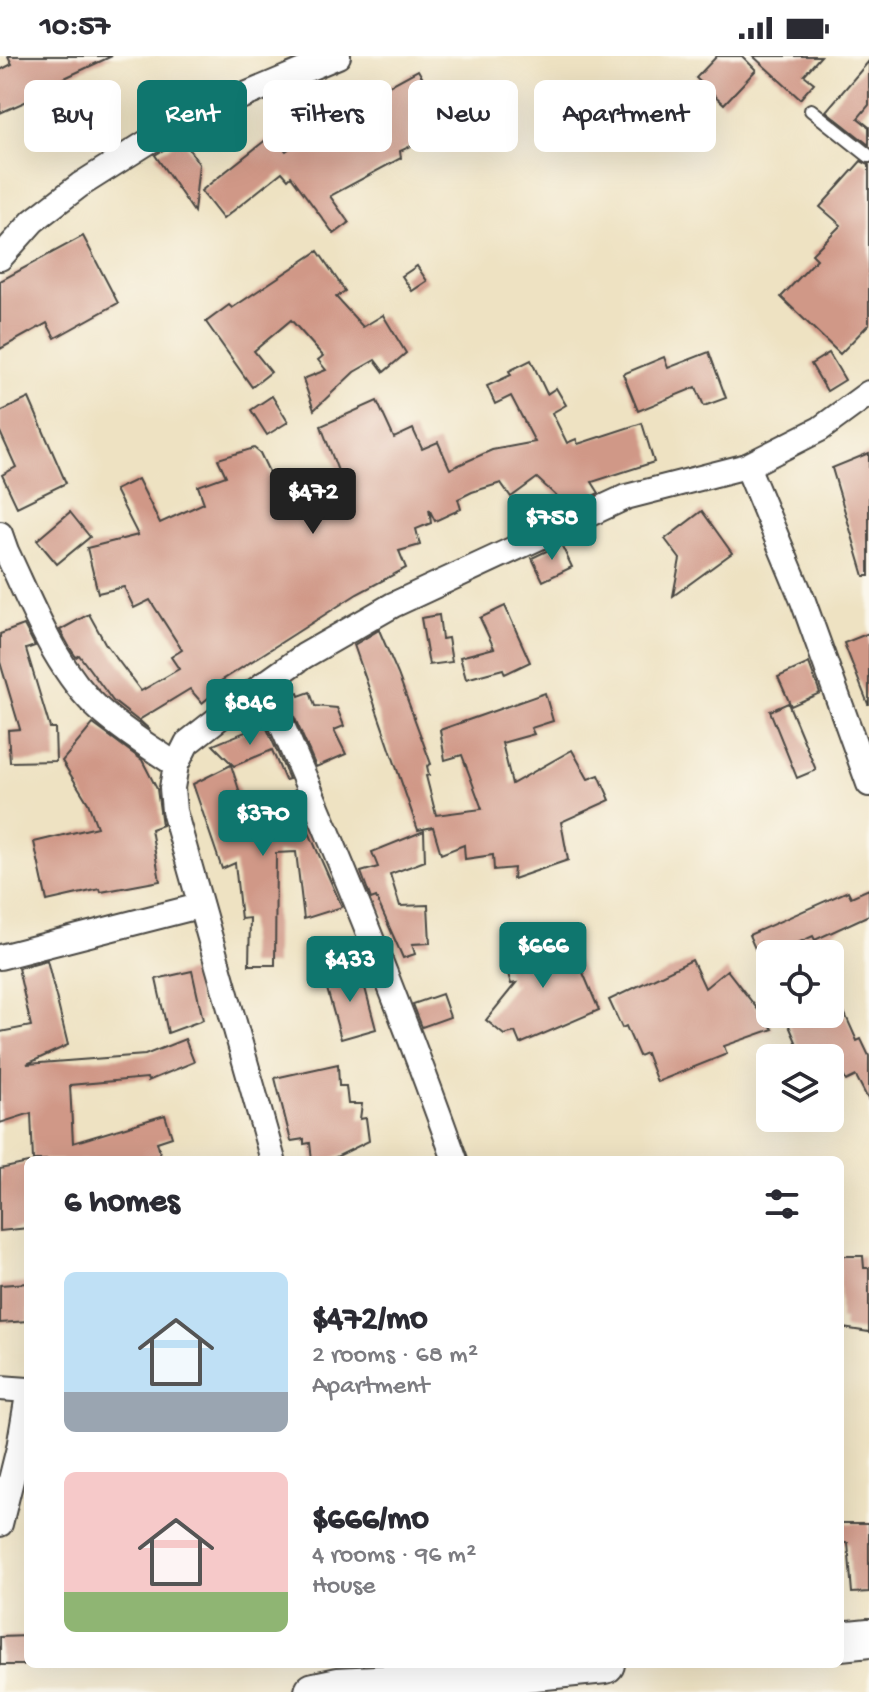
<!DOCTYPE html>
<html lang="en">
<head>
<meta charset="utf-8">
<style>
  body { margin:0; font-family:"Gochi Hand",sans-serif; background:#f7f7f7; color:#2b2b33; height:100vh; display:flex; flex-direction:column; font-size:30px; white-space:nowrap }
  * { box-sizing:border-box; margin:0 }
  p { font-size:26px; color:#7c7c81 }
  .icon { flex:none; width:44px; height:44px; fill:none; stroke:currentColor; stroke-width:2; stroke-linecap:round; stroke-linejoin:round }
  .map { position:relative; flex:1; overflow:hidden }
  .panel { position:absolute; left:24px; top:1100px; width:820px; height:512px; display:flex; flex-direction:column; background:#fff; border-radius:12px; box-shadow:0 8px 32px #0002 }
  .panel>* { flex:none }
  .banner { position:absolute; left:24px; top:24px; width:822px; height:72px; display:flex; gap:16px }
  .fabs { position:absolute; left:756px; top:884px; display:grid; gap:16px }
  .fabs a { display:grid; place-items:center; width:88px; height:88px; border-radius:12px; background:#fff; box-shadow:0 8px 32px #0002; font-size:40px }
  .price { position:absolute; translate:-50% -68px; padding:0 18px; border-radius:8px; background:#0f766e; color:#fff; font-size:26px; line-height:52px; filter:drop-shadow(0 2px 4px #0008) }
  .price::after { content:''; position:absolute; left:50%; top:48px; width:24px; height:18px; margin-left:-12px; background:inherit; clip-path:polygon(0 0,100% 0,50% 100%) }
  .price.active { background:#222; color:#fff }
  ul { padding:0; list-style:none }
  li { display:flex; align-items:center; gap:24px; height:200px; padding:0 40px }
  li span { display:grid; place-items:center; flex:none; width:224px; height:160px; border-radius:12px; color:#555 }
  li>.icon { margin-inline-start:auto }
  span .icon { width:96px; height:96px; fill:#fffc; stroke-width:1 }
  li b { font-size:34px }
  h2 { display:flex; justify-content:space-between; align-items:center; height:96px; padding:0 40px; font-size:34px }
  .chip { padding:0 28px; border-radius:12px; background:#fff; box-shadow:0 8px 32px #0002; font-size:28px; line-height:72px }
  .chip.active { background:#0f766e; color:#fff }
  .status { display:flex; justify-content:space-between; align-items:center; height:56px; padding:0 40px; background:#fff; direction:ltr }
  .status svg { height:22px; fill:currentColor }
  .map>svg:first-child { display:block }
</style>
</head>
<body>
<div class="status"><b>10:57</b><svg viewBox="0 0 49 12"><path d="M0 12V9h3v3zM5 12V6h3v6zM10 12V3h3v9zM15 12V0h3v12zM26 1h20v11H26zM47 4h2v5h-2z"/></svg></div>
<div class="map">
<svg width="869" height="1636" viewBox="0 0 869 1636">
  <rect width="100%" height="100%" fill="#fbf7ec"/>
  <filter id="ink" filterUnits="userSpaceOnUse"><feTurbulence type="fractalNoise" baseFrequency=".0125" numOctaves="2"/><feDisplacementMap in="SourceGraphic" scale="16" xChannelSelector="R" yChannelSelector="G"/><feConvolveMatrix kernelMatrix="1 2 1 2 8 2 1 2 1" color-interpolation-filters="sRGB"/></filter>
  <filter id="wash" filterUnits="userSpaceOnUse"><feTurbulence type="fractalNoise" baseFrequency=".006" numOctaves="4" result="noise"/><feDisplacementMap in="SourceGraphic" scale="32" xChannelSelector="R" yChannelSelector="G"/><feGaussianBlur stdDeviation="1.8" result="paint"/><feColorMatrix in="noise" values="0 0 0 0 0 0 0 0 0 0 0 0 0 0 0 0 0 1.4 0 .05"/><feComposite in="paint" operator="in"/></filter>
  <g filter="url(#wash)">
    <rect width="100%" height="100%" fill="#eee2c2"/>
    <g id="blocks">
      <g fill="#d09887">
        <polygon points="8,0 112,0 56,26 59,31 0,57 0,14 12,8"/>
        <polygon points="717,0 742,0 756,14 724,48 696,22"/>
        <polygon points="753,0 821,0 804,19 814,27 800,43"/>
        <polygon points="869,5 869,49 858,62 869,71 869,89 826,55"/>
        <polygon points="418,14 449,69 433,75 435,79 400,95 401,102 330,140 349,167 334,178 291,120 288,123 282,116 223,163 201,135 272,79 286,95 297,87 316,79 319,87 351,70 346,60 379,46 374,38"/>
        <polygon points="182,83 199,108 194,156 155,99"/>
        <polygon points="861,105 869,109 869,268 840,298 781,241 817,203 812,198 841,169 820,151"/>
        <polygon points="83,180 118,247 55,282 47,267 0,293 0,225"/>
        <polygon points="318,195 345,235 336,241 363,271 383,259 406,297 384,316 375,304 354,316 314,354 303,323 326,314 318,304 323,300 291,264 254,295 271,316 252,331 206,266 229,249 232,252"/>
        <polygon points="417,210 427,225 412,235 402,220"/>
        <polygon points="709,296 726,342 704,350 696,331 638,355 623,318 664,301 668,312"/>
        <polygon points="829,297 845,324 827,335 811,308"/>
        <polygon points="531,304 547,338 556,332 566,349 552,357 567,387 576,383 578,388 642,367 654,406 592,426 599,437 568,451 537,422 511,441 501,427 472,436 458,443 461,453 435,465 429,453 431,467 416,473 420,489 399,495 406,512 357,538 221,625 223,630 202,647 190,633 139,664 150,674 113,645 79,599 76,601 70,592 60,574 89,558 105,587 141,635 179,613 171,601 182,594 150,544 134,552 124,531 98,537 87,492 138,479 115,434 138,423 160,467 204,447 198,430 226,420 218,403 254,392 260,397 271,420 287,415 291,428 320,416 338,443 347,439 321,370 377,345 394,382 413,373 422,393 438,386 450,413 492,394 535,386 511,340 495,348 487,330 511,319 509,315"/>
        <polygon points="272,340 288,366 267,379 251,354"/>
        <polygon points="29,342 66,427 17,451 2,419 16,411 0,376 0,356"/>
        <polygon points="869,397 869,520 864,520 832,412"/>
        <polygon points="702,455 732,497 673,540 680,503 665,483"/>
        <polygon points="70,456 90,481 57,508 37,484"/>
        <polygon points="561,488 572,511 543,525 532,502"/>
        <polygon points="505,550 530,606 505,618 503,613 466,623 460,601 494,592 480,562"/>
        <polygon points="439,559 442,583 448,582 452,606 429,609 421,562"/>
        <polygon points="24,569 35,590 26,593 50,672 55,672 56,705 10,706 8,674 20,673 0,606 0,578"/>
        <polygon points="379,574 398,618 431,708 427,710 429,719 426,720 436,759 482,753 462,699 445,704 440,674 545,637 553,665 531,672 534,678 502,687 512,728 572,694 588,723 599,719 610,744 561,766 568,804 513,823 514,812 494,814 493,799 465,803 464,789 441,798 433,771 418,774 354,589"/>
        <polygon points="869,577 869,648 868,648 844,587"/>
        <polygon points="809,607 820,637 791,650 778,621"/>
        <polygon points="310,636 315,650 337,652 344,670 334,674 346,698 316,711 286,642 298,637 299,640"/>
        <polygon points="788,647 816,714 797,722 770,655"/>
        <polygon points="93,668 142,704 157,733 162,769 151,773 160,825 101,836 100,833 47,845 34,786 97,771 88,747 62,705"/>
        <polygon points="265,668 289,723 285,724 272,694 234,710 213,689"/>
        <polygon points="231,709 251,771 294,735 302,754 300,756 342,851 304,863 296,796 276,797 275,909 249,909 250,862 241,863 235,807 222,813 193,728"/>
        <polygon points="424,775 425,805 390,818 400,850 428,849 430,887 412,888 415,898 403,902 376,841 371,843 361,816 378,811 372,796"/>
        <polygon points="869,833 869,859 815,884 813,880 760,904 749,879 848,835 851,841"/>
        <polygon points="566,877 599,954 520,988 515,976 504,979 486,964 516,927 511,928 502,897"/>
        <polygon points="47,904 68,989 27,1008 145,999 185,983 194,1006 148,1025 147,1022 70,1029 73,1087 165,1059 172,1081 157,1086 162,1104 33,1104 31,1057 0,1067 0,976 31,970 18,912"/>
        <polygon points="692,904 705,932 727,914 773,973 724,990 727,998 657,1026 646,997 639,1000 626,970 622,972 609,944"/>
        <polygon points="192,915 203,964 168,977 156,923"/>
        <polygon points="355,916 356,918 361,917 376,973 341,983 324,922"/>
        <polygon points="830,924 857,985 861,983 869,1000 869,1045 856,1020 846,1025 835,1002 803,1002 784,958 830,958"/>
        <polygon points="442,938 450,961 422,971 413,948"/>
        <polygon points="338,1008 339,1030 346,1030 348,1048 362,1048 360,1063 366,1062 369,1085 330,1104 312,1104 310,1087 304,1088 304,1083 291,1085 275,1022"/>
        <polygon points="28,1107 28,1172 0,1175 0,1113"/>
        <polygon points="840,1200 863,1200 864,1212 869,1212 869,1276 843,1272 844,1264 840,1264"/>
        <polygon points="28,1227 28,1265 0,1267 0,1229"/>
        <polygon points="840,1467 869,1467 869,1536 852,1537 848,1487 840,1487"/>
        <polygon points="28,1580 28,1609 0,1609 0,1581"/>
      </g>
    </g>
  </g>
  <g filter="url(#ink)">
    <use href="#blocks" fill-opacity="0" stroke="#484642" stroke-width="2"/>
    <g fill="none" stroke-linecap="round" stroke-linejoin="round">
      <defs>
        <polyline id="service" points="811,54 869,100"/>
        <g id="minor">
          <polyline points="0,202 33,165 80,129 151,84 188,63 338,0"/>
          <polyline points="747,410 803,545 869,728"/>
          <path d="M0,478L6,495C32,549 55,613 100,654C123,675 150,691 176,709"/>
          <path d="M264,628C333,785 398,943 455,1104"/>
          <polyline points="0,901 199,850"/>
          <polyline points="273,1104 174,755 172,732 176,709 187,687 242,644 304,600 393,549 626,441 747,410 820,373 869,337"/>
          <polyline points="0,1332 28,1334"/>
          <polyline points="0,1468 19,1392 28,1339"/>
        </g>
        <g id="primary">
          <polyline points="840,1585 869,1582"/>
          <polyline points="314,1636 338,1631 415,1627 605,1608"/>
        </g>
      </defs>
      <use href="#service" stroke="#484642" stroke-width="16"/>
      <use href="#minor" stroke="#484642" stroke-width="28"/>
      <use href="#primary" stroke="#484642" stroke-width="42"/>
      <use href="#service" stroke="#fff" stroke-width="12"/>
      <use href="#minor" stroke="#fff" stroke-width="24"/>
      <use href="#primary" stroke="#fff" stroke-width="38"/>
    </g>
  </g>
</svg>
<div class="fabs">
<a><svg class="icon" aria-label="locate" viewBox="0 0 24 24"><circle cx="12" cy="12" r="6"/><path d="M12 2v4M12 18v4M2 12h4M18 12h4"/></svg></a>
<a><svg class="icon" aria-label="layers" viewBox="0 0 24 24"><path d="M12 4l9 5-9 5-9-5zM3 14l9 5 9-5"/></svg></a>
</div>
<b class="price active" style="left:313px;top:480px">$472</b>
<b class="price" style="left:552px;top:506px">$758</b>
<b class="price" style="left:250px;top:691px">$846</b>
<b class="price" style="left:263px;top:802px">$370</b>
<b class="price" style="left:543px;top:934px">$666</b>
<b class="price" style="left:350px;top:948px">$433</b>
<div class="banner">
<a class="chip">Buy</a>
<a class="chip active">Rent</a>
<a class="chip">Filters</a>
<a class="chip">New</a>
<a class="chip">Apartment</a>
</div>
<section class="panel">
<h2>6 homes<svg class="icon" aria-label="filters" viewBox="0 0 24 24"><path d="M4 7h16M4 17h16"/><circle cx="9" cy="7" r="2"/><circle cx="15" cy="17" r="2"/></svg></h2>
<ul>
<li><span style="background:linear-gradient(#bfe0f5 75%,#9aa5b1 0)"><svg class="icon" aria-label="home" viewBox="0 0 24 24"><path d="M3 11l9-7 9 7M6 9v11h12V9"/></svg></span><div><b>$472/mo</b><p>2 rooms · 68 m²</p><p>Apartment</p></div></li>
<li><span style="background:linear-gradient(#f6c9c9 75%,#8fb573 0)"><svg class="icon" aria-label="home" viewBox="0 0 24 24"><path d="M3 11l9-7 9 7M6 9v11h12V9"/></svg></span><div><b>$666/mo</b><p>4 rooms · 96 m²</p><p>House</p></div></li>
</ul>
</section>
</div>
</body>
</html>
